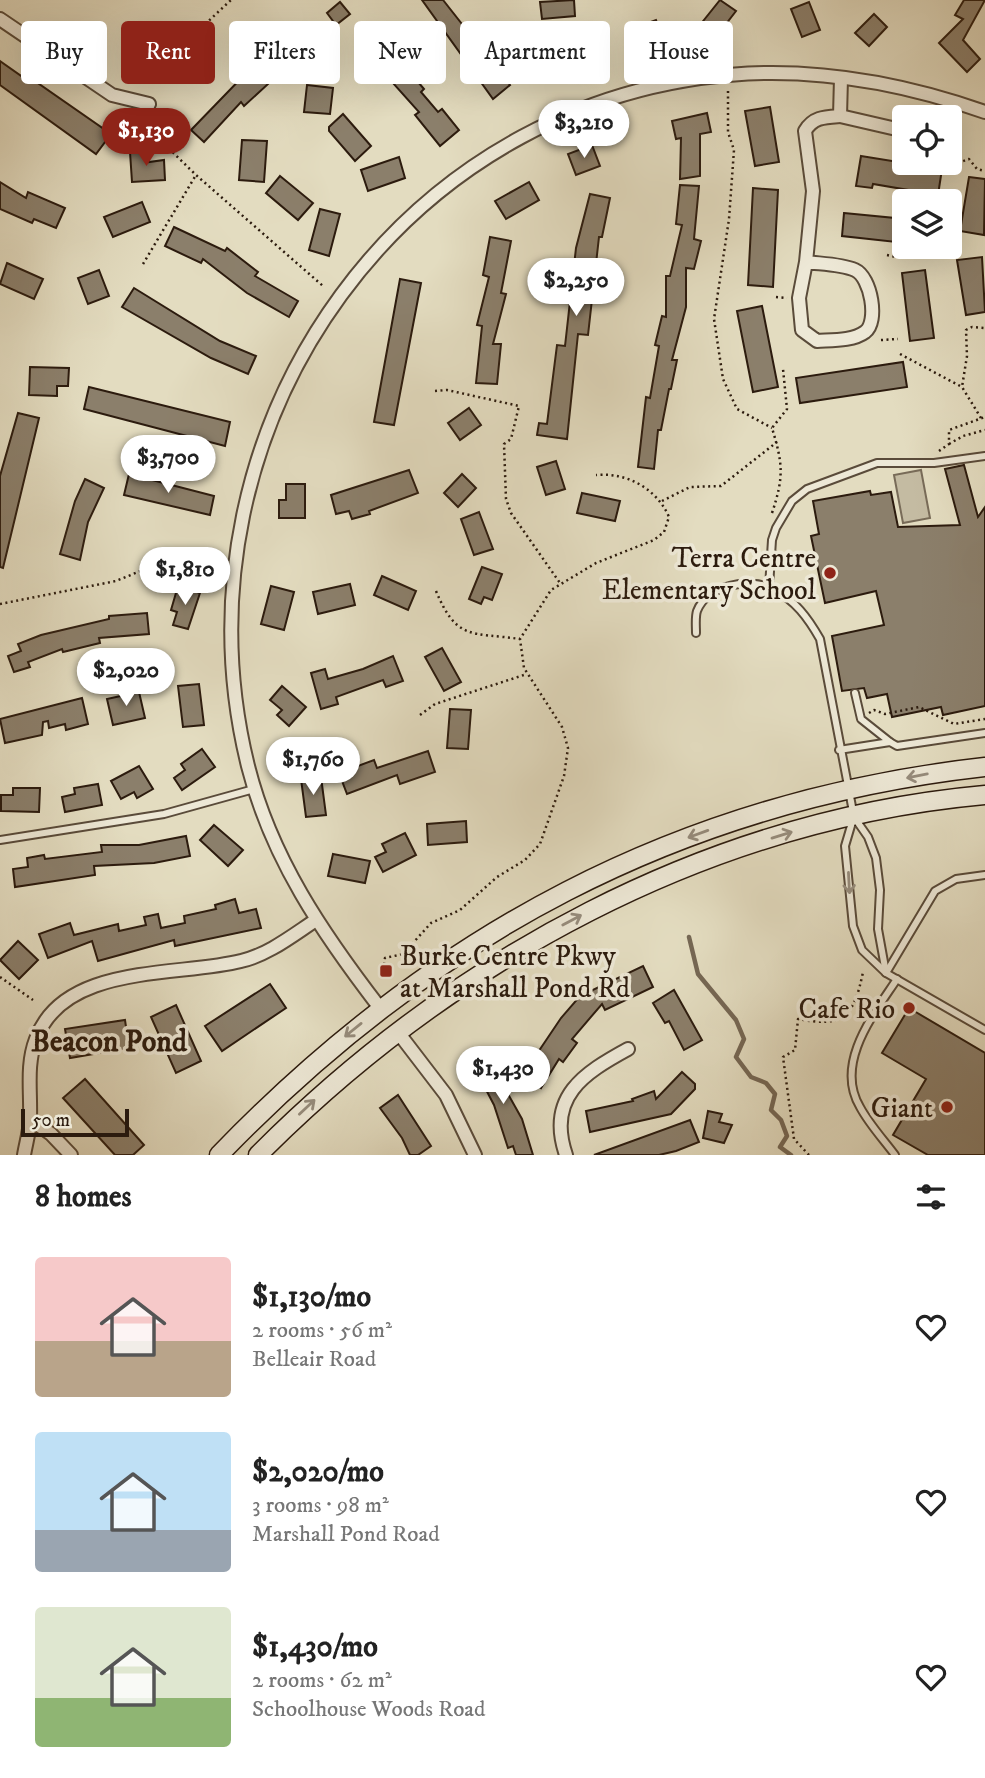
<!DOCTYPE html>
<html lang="en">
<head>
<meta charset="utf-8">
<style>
  body { margin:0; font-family:"IM FELL DW Pica",serif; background:#f6f6f6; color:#222; height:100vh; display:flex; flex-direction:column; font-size:26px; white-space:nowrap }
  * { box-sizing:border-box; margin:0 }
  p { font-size:23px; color:#767676 }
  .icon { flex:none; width:38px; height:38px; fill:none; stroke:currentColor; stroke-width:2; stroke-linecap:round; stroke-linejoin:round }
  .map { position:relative; height:1155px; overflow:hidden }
  .panel { display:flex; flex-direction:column; background:#fff; flex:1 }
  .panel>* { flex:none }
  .guide { position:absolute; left:21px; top:21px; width:943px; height:63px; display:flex; gap:14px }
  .fabs { position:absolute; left:892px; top:105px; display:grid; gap:14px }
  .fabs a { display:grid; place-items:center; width:70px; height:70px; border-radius:7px; background:#fff; box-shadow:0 7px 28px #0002; font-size:35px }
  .scale { position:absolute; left:21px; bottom:18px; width:108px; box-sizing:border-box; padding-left:7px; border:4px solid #2c1b0e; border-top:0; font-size:19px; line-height:24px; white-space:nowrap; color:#2c1b0e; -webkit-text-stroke:5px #ede8d6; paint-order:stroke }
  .price { position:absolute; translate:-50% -60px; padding:0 16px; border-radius:24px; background:#fff; color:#222; font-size:23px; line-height:46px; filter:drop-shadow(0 2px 4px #0008) }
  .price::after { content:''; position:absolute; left:50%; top:42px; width:21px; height:16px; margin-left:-10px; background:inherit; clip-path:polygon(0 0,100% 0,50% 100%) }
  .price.active { background:#8f2418; color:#fff }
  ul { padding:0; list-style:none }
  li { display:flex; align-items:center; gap:21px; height:175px; padding:0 35px }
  li span { display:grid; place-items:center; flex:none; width:196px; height:140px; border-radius:7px; color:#555 }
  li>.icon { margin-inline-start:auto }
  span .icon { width:84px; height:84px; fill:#fffc; stroke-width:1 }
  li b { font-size:30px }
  h2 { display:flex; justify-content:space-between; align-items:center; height:84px; padding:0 35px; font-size:30px }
  .pill { padding:0 24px; border-radius:7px; background:#fff; box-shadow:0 7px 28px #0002; font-size:24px; line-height:63px }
  .pill.active { background:#8f2418; color:#fff }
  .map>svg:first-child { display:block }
</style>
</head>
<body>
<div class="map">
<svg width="985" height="1155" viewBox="0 0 985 1155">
  <rect width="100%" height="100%" fill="#e3dcc0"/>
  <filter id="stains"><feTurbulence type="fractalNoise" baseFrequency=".00286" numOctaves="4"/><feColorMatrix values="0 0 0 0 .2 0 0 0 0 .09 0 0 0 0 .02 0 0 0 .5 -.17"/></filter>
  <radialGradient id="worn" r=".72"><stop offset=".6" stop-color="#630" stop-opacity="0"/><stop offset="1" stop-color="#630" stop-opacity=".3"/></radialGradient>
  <polygon fill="#c4bba2" stroke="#786b58" stroke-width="2" points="921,470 930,518 903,523 894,475"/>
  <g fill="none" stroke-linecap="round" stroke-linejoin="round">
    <polyline stroke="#756754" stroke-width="4.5" points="689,937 698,974 736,1020 744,1039 736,1057 751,1077 766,1083 775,1094 771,1110 781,1120 787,1136 780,1147 791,1155"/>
  </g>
  <g fill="#8b7f6b" stroke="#2c1b0e" stroke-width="2">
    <polygon points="422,0 443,0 510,85 493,99"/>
    <polygon points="574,0 575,16 542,19 540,2"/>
    <polygon points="720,0 736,11 712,42 696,30"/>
    <polygon points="964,0 985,0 963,40 980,59 967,72 939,43 963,19 955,15"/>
    <polygon points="340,2 350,14 336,25 327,13"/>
    <polygon points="809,2 820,30 802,37 791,9"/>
    <polygon points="874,14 887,27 869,46 855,33"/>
    <polygon points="656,20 670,57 651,64 637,27"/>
    <polygon points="298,27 309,40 296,61 288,55 281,64 255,51 270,37 283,46"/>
    <polygon points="375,31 424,89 421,92 438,112 442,109 459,130 440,146 415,115 419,112 358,44"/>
    <polygon points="559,42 579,50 567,77 547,69"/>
    <polygon points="0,61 27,80 29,77 111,134 96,154 0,85"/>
    <polygon points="252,67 268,84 244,106 241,102 204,142 191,130"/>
    <polygon points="307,85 333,88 330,114 304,112"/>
    <polygon points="770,107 779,162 755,166 745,111"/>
    <polygon points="707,113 711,132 700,134 700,176 680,179 681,138 676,139 672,121"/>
    <polygon points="343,114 371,146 355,161 329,131 329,127"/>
    <polygon points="242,140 267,141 264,182 239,180"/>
    <polygon points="592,145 600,166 576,175 568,154"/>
    <polygon points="149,151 149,162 164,160 165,180 132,182 130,152"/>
    <polygon points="861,156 942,169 938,195 873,184 872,188 856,186"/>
    <polygon points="399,157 405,178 368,191 361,170"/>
    <polygon points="280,176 313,203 298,220 266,193"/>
    <polygon points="969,177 985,179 984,235 960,231"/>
    <polygon points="0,182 26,198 28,192 65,208 56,228 34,219 32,223 0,209"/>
    <polygon points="529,182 539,200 506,219 495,201"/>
    <polygon points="680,185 699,186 694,239 701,241 694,269 686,268 686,307 672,360 677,360 671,389 669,389 661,430 658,430 654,469 638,467 646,397 650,398 659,346 655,345 662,316 666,317 666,276 670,276 682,225 676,224"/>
    <polygon points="753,188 778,190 773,287 748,285"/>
    <polygon points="590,194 610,198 602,237 599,237 588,335 578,334 567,439 537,435 539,423 547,424 557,345 565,346 576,248"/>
    <polygon points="142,202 150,222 113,237 104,217"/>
    <polygon points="320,209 340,214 329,256 309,250"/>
    <polygon points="844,213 905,219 905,243 842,236"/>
    <polygon points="174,227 225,251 227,248 258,272 255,276 298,301 289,317 247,293 203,259 201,263 165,246"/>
    <polygon points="490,237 511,241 501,293 506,294 493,344 501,344 497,384 476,383 482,326 477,325 489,277 483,275"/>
    <polygon points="982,257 985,312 966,315 957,260"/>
    <polygon points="7,263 43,279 34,299 0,284"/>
    <polygon points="99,270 109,296 88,304 78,278"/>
    <polygon points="925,270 934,338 910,341 902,273"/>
    <polygon points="400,279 421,283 394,425 374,422"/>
    <polygon points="134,288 220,341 256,356 248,374 211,358 122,307"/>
    <polygon points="762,306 778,387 753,392 737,311"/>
    <polygon points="903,362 907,387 800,403 796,378"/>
    <polygon points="30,367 69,368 68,386 57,386 57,396 29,395"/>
    <polygon points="89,387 230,422 225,446 84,409"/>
    <polygon points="469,408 481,425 460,440 448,423"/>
    <polygon points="18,413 39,418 3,568 0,567 0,476"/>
    <polygon points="556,461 565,489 546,495 537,467"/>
    <polygon points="964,465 978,517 985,507 985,706 943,715 941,707 892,717 887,694 867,698 864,688 842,691 832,636 884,625 876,591 825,603 811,536 819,534 813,501 870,491 871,495 891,492 898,527 960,525 945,469"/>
    <polygon points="409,470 418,493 369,511 370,514 352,519 349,511 336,514 331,495"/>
    <polygon points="129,474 214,496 210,515 124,495"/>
    <polygon points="462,474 476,488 458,507 444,493"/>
    <polygon points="85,479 104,488 88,522 80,560 60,554 75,501"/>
    <polygon points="286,484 305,484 305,518 279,518 279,500 286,500"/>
    <polygon points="582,493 620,501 615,521 577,513"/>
    <polygon points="479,512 493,549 474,555 461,519"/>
    <polygon points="482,567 502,574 492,600 484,597 481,604 469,599"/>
    <polygon points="382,576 416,591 408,610 374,595"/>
    <polygon points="350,584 355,605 318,614 313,592"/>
    <polygon points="178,586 200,593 188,629 173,625 177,612 171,610"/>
    <polygon points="271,586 294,592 284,630 261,624"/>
    <polygon points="147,613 149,634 99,638 100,643 63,652 62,649 28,662 30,667 14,672 8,656 21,651 18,644 41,635 109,619 109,616"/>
    <polygon points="442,648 461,682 444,691 425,657"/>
    <polygon points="393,656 403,681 386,687 383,680 336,697 338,704 321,709 311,673 325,669 328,679 363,669"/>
    <polygon points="199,684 204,725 183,727 178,686"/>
    <polygon points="282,686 306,707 289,726 277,715 282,710 270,700"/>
    <polygon points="139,692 145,718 113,725 107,699"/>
    <polygon points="82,698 88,724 66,730 65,724 49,728 48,721 43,722 42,735 5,743 0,719"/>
    <polygon points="450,709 471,710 468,749 447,748"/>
    <polygon points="202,749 215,767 182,790 174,778 185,770 181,764"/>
    <polygon points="428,751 435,772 400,784 397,775 347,794 339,773 374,760 377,768"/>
    <polygon points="139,766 153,789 137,798 134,792 121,799 111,781"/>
    <polygon points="321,777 326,815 306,817 301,779"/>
    <polygon points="98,784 102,805 65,812 62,797 75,794 74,788"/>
    <polygon points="13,788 40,788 39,812 1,811 1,795 13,795"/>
    <polygon points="466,821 467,842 428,845 427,824"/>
    <polygon points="214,825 243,850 228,866 200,840"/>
    <polygon points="405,833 416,855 383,872 375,857 386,852 382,844"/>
    <polygon points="186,836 190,856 154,863 94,866 95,875 15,887 13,869 28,867 27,858 44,855 45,859 102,852 101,845 139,845"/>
    <polygon points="333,854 370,861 365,883 328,876"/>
    <polygon points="235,899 239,913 256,909 261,928 175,946 174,940 98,961 92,941 48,958 39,934 70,923 74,935 118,924 119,931 146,925 144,917 158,914 161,928 185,923 184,916 216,909 215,905"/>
    <polygon points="18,941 38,960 19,979 0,960"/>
    <polygon points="643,966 653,987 605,1010 602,1004 572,1039 577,1043 563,1062 559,1059 541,1088 522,1076 561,1018 580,996"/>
    <polygon points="270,984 286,1008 222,1051 205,1026"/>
    <polygon points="674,990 702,1040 684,1050 669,1021 665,1023 653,1003"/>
    <polygon points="176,1005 201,1061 176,1073 151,1017"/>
    <polygon points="909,1008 985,1053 985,1155 928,1155 893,1135 926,1079 882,1053"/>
    <polygon points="125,1020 129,1048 70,1058 65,1029"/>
    <polygon points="484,1051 522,1119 533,1155 516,1155 513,1146 508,1148 494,1105 470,1059"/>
    <polygon points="682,1072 695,1084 695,1089 671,1114 590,1132 586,1111 633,1101 632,1099 654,1091 656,1099"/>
    <polygon points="85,1079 144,1145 133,1155 115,1155 63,1098"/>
    <polygon points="398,1095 431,1146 418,1155 410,1155 402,1138 380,1108"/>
    <polygon points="708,1111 722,1114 719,1122 732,1125 724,1143 703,1138"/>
    <polygon points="690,1120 699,1142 676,1151 659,1155 594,1155"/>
  </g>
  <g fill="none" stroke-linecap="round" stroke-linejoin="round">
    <defs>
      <g id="lane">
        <polyline points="769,587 772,540 776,528 792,501 807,489 877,463 934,463 985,456"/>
        <path d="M696,633C696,626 695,617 697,611C707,585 750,577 773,589C795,600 808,618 820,639L854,817L868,837L876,858L880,890L878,929L886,973"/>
        <polyline points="855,693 861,719 890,742"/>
        <polyline points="839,750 890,742 897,746 985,733"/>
        <polyline points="853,819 845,846 853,926 862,950 885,972"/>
        <polyline points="0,840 164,814 254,789"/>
        <polyline points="985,875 956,879 935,891 886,973 985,1030"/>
        <path d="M895,1155C883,1139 869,1124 860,1107C834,1063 874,1014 897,979"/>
      </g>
      <g id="street">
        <polyline points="0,19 112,95 149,104"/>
        <polyline points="840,116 905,131"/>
        <polyline points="950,141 953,141"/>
        <path d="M806,262L799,298L802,330L817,341C831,340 853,341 865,332C879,322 871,277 855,270C841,264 821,264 806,262L813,191L805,131C813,117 825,117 840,116L841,78"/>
        <path d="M380,1008C323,934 271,858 248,766C164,426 408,81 765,73C841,72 914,87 985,112"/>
        <polyline points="397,1031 446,1095 475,1155"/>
        <polyline points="30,1119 51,1134 71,1155"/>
        <path d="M24,1155C26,1143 30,1130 30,1118C31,1091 26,1065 36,1039C64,963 178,977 241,961C268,955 293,935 316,920"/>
        <path d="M566,1155C546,1097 584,1073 628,1049"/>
      </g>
      <g id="secondary">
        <path d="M219,1155C431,935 679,801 985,767"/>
        <path d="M258,1155C452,960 707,820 985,795"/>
      </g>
    </defs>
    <use href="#lane" stroke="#5a4b3a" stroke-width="10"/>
    <use href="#street" stroke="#5a4b3a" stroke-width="16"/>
    <use href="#secondary" stroke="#2c1b0e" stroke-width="21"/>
    <g stroke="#2c1b0e" stroke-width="2.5" stroke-dasharray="2 3.5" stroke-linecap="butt">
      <polyline points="174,79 168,63 170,57 231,0"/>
      <polyline points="728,91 728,132 734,150 729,219 714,319 723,379 737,409 772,428"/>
      <polyline points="153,133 196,175 323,286"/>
      <polyline points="958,163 969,159 977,169 985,171"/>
      <polyline points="887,255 896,257"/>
      <polyline points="143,264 196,175"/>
      <polyline points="776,297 787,298"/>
      <polyline points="881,340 898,339"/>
      <polyline points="900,354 962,387"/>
      <polyline points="435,391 447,390 519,406 511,439 504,444 506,499 511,513 560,583"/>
      <polyline points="981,418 962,387 967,356 966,330 972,327 985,328"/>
      <polyline points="949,444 963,436 985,430"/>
      <polyline points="939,451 949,444 949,430 985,417"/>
      <polyline points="662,501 690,487 721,486 777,442"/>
      <path d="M772,513C784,477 783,464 772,428L787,409L783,369"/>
      <path d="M436,591C457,641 471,632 520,639"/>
      <polyline points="0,604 116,581 182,554 219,556"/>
      <polyline points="869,713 874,710 885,714 919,707 954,724 985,719"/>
      <polyline points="420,715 435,704 527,674"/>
      <path d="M383,970L385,958L403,954L431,923L460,910L497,877L525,860L540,844L564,776L568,748L562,727L524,668L520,639L551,590L596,563L654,540L664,532L669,517C657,489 627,472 596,475"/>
      <polyline points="0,977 33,1000"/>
      <path d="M809,1155L794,1139L783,1057L795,1050L798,1019C844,1028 854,1016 863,972"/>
    </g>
    <use href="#lane" stroke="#ede8d6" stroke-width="6"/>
    <use href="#street" stroke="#ede8d6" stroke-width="12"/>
    <use href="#secondary" stroke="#ede8d6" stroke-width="18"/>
  </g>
  <defs><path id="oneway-shaft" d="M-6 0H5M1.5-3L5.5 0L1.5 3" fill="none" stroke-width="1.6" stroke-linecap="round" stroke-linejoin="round" transform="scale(1.75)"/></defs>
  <g stroke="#968c7c">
    <use href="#oneway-shaft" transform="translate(917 776) rotate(169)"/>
    <use href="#oneway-shaft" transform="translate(698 834) rotate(160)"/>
    <use href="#oneway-shaft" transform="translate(782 835) rotate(-17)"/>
    <use href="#oneway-shaft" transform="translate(849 883) rotate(87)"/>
    <use href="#oneway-shaft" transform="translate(572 920) rotate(-28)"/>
    <use href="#oneway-shaft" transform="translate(353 1030) rotate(141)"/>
    <use href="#oneway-shaft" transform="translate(307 1107) rotate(-43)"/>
  </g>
  <g fill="#8f2418" stroke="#ede8d6" stroke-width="2.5">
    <circle cx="830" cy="573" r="7"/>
    <rect x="379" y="964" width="14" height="14" rx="3.5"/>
    <circle cx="909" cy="1008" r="7"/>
    <circle cx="947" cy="1107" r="7"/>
  </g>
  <g text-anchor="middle" stroke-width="7" stroke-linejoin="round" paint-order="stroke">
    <g font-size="28" fill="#2c1b0e" stroke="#ede8d6" text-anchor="end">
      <text x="816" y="567">Terra Centre<tspan x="816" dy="32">Elementary School</tspan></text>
      <text x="400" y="965" text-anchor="start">Burke Centre Pkwy<tspan x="400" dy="32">at Marshall Pond Rd</tspan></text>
      <text x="895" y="1018">Cafe Rio</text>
      <text x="933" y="1117">Giant</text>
    </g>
    <g font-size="30" font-weight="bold" fill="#2c1b0e" stroke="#ede8d6">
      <text x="109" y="1051">Beacon Pond</text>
    </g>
  </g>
  <rect width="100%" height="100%" filter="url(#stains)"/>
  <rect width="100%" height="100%" fill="url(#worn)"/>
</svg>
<div class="fabs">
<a><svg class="icon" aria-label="locate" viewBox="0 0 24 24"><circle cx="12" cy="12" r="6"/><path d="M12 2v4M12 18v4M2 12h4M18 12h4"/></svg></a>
<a><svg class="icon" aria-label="layers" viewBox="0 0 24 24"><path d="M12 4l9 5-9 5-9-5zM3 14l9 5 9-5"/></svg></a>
</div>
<div class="scale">50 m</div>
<b class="price" style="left:584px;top:160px">$3,210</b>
<b class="price active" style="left:146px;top:168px">$1,130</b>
<b class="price" style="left:576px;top:318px">$2,250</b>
<b class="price" style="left:168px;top:495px">$3,700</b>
<b class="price" style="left:185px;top:607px">$1,810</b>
<b class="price" style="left:126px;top:708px">$2,020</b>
<b class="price" style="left:313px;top:797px">$1,760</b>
<b class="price" style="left:503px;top:1106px">$1,430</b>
<div class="guide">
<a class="pill">Buy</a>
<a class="pill active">Rent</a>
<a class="pill">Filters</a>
<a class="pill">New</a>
<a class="pill">Apartment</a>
<a class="pill">House</a>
</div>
</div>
<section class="panel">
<h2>8 homes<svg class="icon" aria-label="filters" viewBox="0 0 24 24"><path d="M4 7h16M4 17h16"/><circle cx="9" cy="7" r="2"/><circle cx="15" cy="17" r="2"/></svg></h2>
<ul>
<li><span style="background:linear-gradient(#f6c9c9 60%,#b9a48a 0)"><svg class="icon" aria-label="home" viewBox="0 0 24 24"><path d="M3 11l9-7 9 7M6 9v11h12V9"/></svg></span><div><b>$1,130/mo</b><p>2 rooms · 56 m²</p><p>Belleair Road</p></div><svg class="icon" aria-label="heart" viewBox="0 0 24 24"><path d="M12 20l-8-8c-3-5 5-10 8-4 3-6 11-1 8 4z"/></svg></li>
<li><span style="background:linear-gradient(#bfe0f5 70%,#9aa5b1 0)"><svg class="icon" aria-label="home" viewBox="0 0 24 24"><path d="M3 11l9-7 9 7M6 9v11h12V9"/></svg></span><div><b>$2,020/mo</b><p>3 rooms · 98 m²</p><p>Marshall Pond Road</p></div><svg class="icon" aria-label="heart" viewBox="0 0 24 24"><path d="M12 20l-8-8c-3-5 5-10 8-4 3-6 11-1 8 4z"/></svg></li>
<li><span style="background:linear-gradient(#dfe7d0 65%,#8fb573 0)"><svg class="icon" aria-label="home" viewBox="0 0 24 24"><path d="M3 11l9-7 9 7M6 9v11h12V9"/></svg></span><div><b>$1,430/mo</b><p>2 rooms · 62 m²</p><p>Schoolhouse Woods Road</p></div><svg class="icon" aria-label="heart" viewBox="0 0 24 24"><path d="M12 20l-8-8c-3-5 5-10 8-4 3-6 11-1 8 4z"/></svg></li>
</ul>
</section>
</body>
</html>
